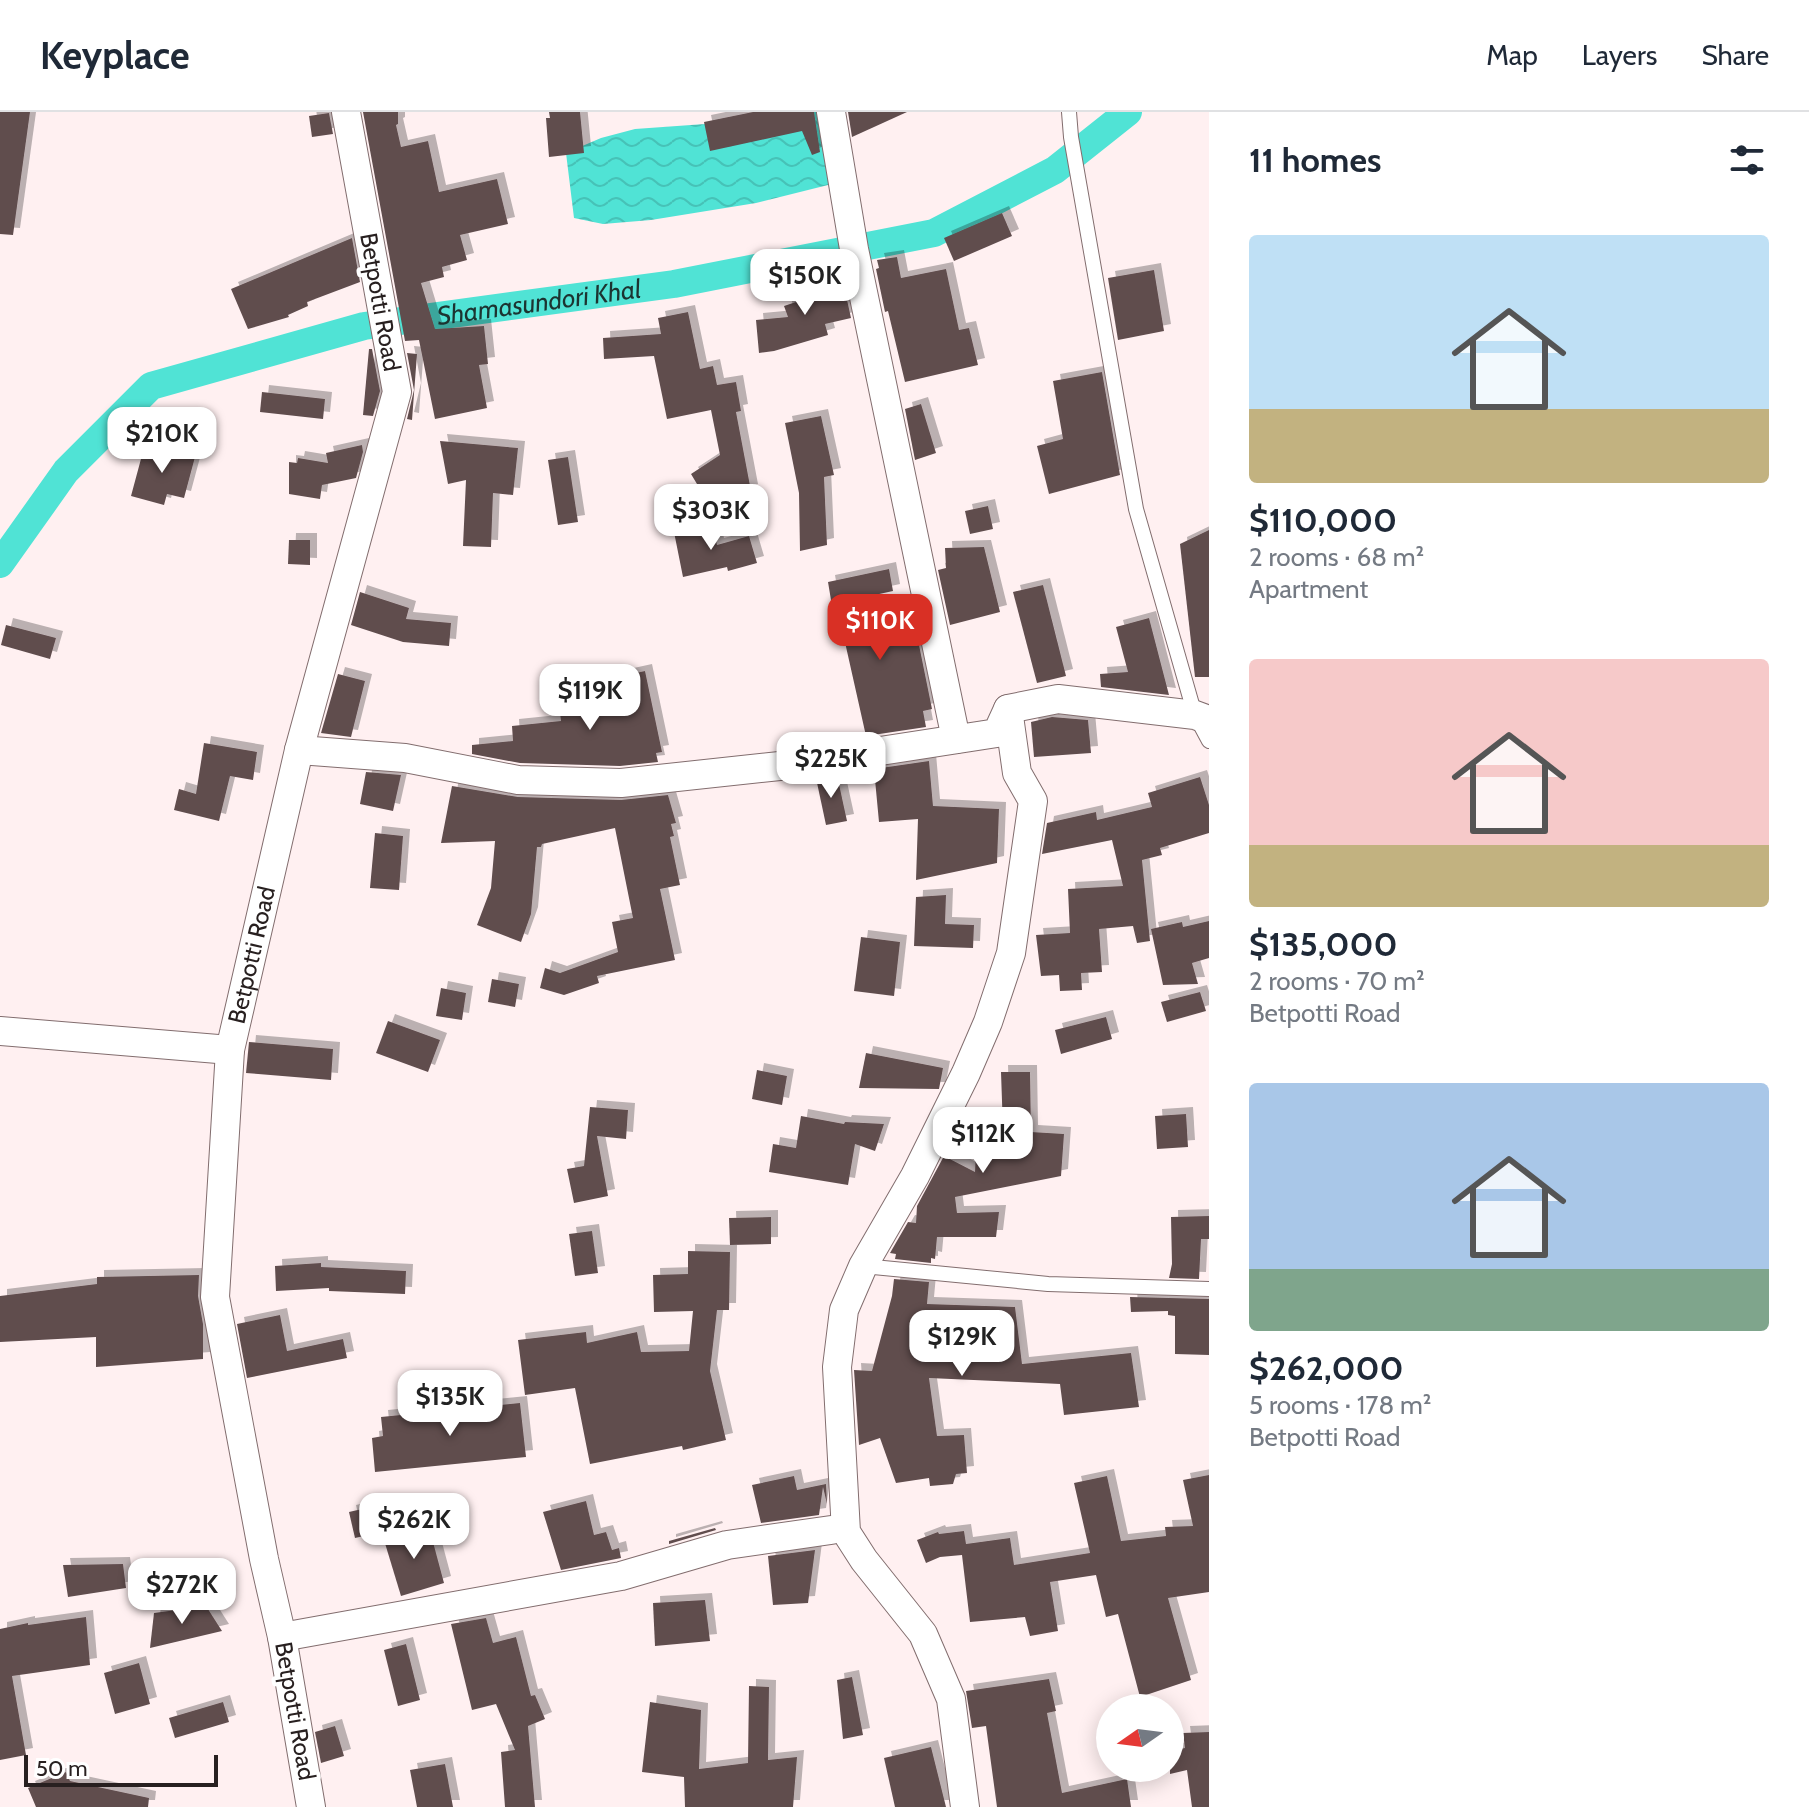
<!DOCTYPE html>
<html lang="en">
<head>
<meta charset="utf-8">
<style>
  body { margin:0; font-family:Cabin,sans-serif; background:#f6f6f7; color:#1f2937; height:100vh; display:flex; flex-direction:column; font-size:30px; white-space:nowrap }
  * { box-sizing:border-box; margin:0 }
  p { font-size:26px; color:#747a83 }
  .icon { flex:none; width:44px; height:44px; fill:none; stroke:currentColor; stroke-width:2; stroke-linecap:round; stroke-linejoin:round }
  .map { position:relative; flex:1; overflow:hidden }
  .panel { display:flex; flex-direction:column; background:#fff; width:600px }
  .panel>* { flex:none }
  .needle { width:52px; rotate:256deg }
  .tools { position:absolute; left:1096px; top:1582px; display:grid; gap:16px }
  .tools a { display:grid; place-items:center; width:88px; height:88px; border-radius:50%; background:#fff; box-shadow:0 4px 20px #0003; font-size:40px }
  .scale { position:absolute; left:24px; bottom:20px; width:194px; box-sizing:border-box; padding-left:8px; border:4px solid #282020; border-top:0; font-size:22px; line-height:28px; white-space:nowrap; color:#282020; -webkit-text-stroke:6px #fff; paint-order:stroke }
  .price { position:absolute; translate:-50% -68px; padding:0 18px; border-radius:16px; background:#fff; color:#222; font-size:26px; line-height:52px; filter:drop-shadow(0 2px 4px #0008) }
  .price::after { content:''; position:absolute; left:50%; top:48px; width:24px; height:18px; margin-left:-12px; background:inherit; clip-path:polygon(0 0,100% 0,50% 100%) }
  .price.current { background:#d93025; color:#fff }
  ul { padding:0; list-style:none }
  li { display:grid; align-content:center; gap:16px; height:424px; padding:0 40px }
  li span { display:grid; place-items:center; height:248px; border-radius:8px; color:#555 }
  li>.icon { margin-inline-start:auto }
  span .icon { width:144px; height:144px; fill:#fffc; stroke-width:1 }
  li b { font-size:34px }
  h2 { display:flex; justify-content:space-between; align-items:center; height:96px; padding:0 40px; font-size:34px }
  header { display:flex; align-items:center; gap:48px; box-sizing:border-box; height:112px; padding:0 40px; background:#fff; border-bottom:2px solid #e0e1e3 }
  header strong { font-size:38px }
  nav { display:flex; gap:44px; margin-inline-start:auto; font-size:28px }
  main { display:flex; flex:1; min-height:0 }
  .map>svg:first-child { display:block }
</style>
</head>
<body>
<header>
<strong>Keyplace</strong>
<nav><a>Map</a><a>Layers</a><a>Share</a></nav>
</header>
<main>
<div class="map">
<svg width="1209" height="1695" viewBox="0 0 1209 1695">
  <defs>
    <pattern id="water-waves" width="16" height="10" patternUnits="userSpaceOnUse" patternTransform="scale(2)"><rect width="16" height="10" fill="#50e3d5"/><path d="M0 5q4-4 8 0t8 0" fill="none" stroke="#46c2b7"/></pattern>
    <filter id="shadow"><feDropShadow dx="7" dy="-7" stdDeviation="0" flood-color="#0004"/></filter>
  </defs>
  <rect width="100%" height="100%" fill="#fff0f1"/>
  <polygon fill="url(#water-waves)" points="775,0 818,0 831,61 828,73 756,91 651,108 603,112 574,106 566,41 601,26 635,17 719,11"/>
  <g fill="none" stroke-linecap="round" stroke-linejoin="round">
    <path stroke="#50e3d5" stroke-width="28" id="s1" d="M0,452L66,359L151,274L364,214L674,172L934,121L1055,58L1128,0"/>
  </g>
  <g fill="#604d4e" filter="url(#shadow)">
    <polygon points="0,0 30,0 13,123 0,122"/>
    <polygon points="363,0 398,0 398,12 396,13 401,35 428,29 439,80 497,67 508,112 460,123 467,148 442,155 444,165 421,171 435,217 484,214 488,252 479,253 487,296 435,307 419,228 405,229"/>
    <polygon points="549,0 580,0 584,41 549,45 546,6 550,6"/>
    <polygon points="753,0 814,0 820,40 812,43 802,19 710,39 704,10"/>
    <polygon points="848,0 907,0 852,25"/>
    <polygon points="329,1 333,22 312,25 309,4"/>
    <polygon points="1002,101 1012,124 954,149 944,126"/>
    <polygon points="352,126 360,170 307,190 308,194 288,203 289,205 248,217 231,177"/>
    <polygon points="897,145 901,166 946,157 959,218 969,216 978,253 905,270 888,199 885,200 876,157 879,156 877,148"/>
    <polygon points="1154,158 1164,219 1118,228 1108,166"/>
    <polygon points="842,165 851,206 825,212 828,223 774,239 759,241 756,208 788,205 784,194 799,189 796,179"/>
    <polygon points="688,200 700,257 713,254 717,273 736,270 741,299 736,300 751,379 706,387 691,362 720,343 711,298 667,307 654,244 604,247 603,226 661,222 658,206"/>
    <polygon points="369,237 372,237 380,279 373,304 363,303"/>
    <polygon points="407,241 417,242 412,308 407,307 414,278"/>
    <polygon points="1102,260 1120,363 1049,382 1037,334 1063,327 1053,269"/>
    <polygon points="262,280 325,287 323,307 260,300"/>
    <polygon points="921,292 936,341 915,348 905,297"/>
    <polygon points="821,304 834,363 824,365 827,433 800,439 799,381 785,311"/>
    <polygon points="440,329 518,336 513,383 493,381 491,435 463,434 466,368 448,372"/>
    <polygon points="145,332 195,345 184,386 167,382 164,393 131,384"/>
    <polygon points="362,333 363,340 356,366 322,373 320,387 289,382 289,350 297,351 298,346 328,351 326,341"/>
    <polygon points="568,345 578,410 558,413 548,348"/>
    <polygon points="988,394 993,417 970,422 965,399"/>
    <polygon points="712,412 717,433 749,424 757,451 728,459 727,455 683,465 674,420"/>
    <polygon points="1209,418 1209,565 1195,565 1180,432"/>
    <polygon points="289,428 310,428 310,453 288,452"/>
    <polygon points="984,435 1000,500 950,513 938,458 946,456 945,436"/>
    <polygon points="889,457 893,479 861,486 869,529 884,526 886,535 918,528 932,597 923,599 926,615 866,624 838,499 833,500 828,470"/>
    <polygon points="1043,473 1066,564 1037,571 1013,480"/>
    <polygon points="360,480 409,496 406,507 451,511 449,534 403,530 351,513"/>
    <polygon points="1149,506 1169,583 1101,575 1100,562 1128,560 1116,515"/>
    <polygon points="6,513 56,526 50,547 1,533"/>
    <polygon points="645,559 662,640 656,641 658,650 620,654 520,651 472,642 472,633 513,629 512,614 561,609 560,601 608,591 604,568"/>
    <polygon points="338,562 365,569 351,625 321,621"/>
    <polygon points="1052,605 1088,608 1091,641 1034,645 1031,610"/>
    <polygon points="204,631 257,640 253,668 230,664 219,709 174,698 179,677 196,682"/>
    <polygon points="929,649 933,694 999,697 997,751 916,768 918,707 879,710 874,657"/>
    <polygon points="366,660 401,663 393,699 360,692"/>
    <polygon points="837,663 847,709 826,713 816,666"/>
    <polygon points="1200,665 1209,693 1209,721 1160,736 1162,743 1142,748 1150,829 1137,831 1133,814 1099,817 1102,860 1081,861 1082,878 1060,879 1059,863 1041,864 1036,823 1070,821 1068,777 1123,774 1112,728 1042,742 1047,711 1096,700 1097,708 1152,695 1148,681"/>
    <polygon points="452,674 518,685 621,688 668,683 676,711 671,712 674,724 670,725 680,773 660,777 675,848 597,864 599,871 564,883 540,876 545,856 560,861 618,840 612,810 633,806 615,716 542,732 541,735 537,735 531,802 521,830 477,813 491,776 495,729 441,731"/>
    <polygon points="375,721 403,724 399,778 370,776"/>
    <polygon points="946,783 945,812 974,813 973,836 914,834 916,785"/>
    <polygon points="1209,809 1209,846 1192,851 1198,872 1163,873 1151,817 1182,810 1183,815"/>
    <polygon points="861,825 900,830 894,884 854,879"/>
    <polygon points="492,867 519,872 515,895 488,890"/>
    <polygon points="441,876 466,881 462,908 436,904"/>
    <polygon points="1200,880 1206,899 1167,910 1161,890"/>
    <polygon points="1106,905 1112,927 1061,942 1055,918"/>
    <polygon points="388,909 440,928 428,960 376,941"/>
    <polygon points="249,930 333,937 331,968 246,961"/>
    <polygon points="866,941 943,956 939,977 859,976"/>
    <polygon points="757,958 787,964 782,993 752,987"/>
    <polygon points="1001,960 1030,960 1031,1020 1064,1022 1061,1064 955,1085 957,1101 999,1100 996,1125 937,1125 935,1147 931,1146 931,1151 895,1147 896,1142 890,1141 908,1110 916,1111 917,1094 944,1044 975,1060 977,1017 1003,1018"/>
    <polygon points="590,995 628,998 626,1027 597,1024 608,1084 574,1091 567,1057 584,1054"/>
    <polygon points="1186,1002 1188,1035 1157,1037 1155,1004"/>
    <polygon points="801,1004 844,1012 845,1010 884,1012 875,1039 855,1032 848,1073 769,1060 773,1032 796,1036"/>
    <polygon points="1209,1104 1209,1127 1201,1127 1199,1167 1169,1166 1172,1152 1171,1105"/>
    <polygon points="771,1105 771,1132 730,1133 729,1106"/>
    <polygon points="592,1119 598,1161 575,1164 569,1122"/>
    <polygon points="688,1139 730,1140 729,1198 717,1198 710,1259 726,1328 683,1338 682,1334 590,1352 575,1276 525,1283 518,1228 586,1220 587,1231 637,1220 641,1240 689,1239 693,1199 654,1200 653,1163 688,1162"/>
    <polygon points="321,1151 321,1155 406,1159 405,1182 329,1179 329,1176 276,1179 275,1154"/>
    <polygon points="199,1163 198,1184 203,1212 203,1247 96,1255 96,1225 0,1230 0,1184 97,1172 97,1165"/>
    <polygon points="894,1167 929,1170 927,1192 1015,1195 1022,1252 1131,1241 1139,1295 1064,1303 1060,1272 929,1266 937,1324 964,1323 967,1361 956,1362 953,1372 930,1374 929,1366 896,1371 880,1326 859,1333 854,1258 872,1259 892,1184"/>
    <polygon points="1130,1185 1209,1187 1209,1243 1175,1242 1175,1204 1168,1203 1168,1199 1131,1200"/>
    <polygon points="280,1203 287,1239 343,1227 347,1246 247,1266 237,1212"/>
    <polygon points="520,1291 526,1345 375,1360 372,1326 383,1324 381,1305"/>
    <polygon points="1209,1363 1209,1480 1168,1486 1191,1568 1140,1585 1118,1502 1106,1505 1096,1463 1050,1470 1058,1519 1030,1524 1025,1505 970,1510 962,1443 940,1445 926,1451 917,1428 938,1420 939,1422 964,1419 966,1432 1010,1426 1014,1453 1090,1441 1074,1371 1107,1364 1121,1429 1166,1424 1165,1415 1193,1414 1183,1368"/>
    <polygon points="794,1364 797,1378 826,1372 827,1392 823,1375 819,1403 761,1411 752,1373"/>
    <polygon points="586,1389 594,1423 606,1420 612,1438 619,1436 621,1446 561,1458 543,1400"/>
    <polygon points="375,1394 381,1420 355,1426 349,1400"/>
    <polygon points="429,1415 444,1471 401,1484 384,1428"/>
    <polygon points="715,1416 716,1418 669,1432 669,1429"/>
    <polygon points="815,1438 808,1491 773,1493 768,1444"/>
    <polygon points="123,1452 126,1476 68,1485 63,1453"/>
    <polygon points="705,1488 710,1529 655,1534 653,1491"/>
    <polygon points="206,1494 222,1519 150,1536 154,1501"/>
    <polygon points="86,1505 90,1553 12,1564 26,1643 0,1648 0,1517 28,1511 28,1513"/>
    <polygon points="486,1506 493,1531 516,1525 531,1584 535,1583 545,1607 528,1614 535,1695 505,1695 501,1640 515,1638 496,1592 472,1598 451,1512"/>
    <polygon points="406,1532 420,1588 398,1594 384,1538"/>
    <polygon points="139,1551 150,1592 115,1602 104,1561"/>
    <polygon points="852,1565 863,1623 843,1627 837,1568"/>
    <polygon points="1049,1567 1056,1599 1047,1601 1062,1681 1127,1667 1131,1695 997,1695 986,1614 972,1616 966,1579"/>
    <polygon points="749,1574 769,1575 768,1648 797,1645 793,1695 685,1695 684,1665 642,1660 650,1590 701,1598 699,1657 748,1651"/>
    <polygon points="223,1590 229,1610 175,1626 169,1606"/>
    <polygon points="335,1614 344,1644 321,1651 315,1620"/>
    <polygon points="1209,1620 1209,1695 1192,1695 1187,1658 1170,1662 1170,1639 1185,1636 1183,1621"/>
    <polygon points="931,1635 946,1695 895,1695 884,1646"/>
    <polygon points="445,1652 453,1695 417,1695 410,1658"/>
    <polygon points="66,1660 70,1669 149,1686 148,1695 36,1695 28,1676"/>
  </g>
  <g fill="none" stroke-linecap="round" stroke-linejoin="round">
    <defs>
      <g id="lane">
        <polyline points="1069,0 1071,25 1136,397 1195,603 1209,629"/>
        <polyline points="863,1154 1048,1172 1209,1177"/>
      </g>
      <g id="street">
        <polyline points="831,0 854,137 956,627"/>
        <polyline points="299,638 405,646 518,668 621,671 789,653 997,621 1008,597 1058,587 1195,603 1209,608"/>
        <polyline points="0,919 230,938"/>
        <polyline points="282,1525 621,1464 727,1433 831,1418"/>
        <path id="s2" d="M311,1695L282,1525L264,1447L215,1185L230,938L299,638L397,280L346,0"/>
        <polyline points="965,1695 951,1587 923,1522 864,1448 846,1420 837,1255 844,1198 863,1154 915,1064 966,961 988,910 1011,841 1033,689 1017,661 1008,597"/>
      </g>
    </defs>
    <use href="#lane" stroke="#826d6e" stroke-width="16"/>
    <use href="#street" stroke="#826d6e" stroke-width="30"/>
    <use href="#lane" stroke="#fff" stroke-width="14"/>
    <use href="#street" stroke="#fff" stroke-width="28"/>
  </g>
  <g text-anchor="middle" stroke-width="8" stroke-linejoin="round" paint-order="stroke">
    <g font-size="24" fill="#282020" stroke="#fff">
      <text transform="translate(380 190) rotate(80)" y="8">Betpotti Road</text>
      <text dy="8" stroke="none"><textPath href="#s2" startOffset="864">Betpotti Road</textPath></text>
      <text transform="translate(295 1599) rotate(80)" y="8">Betpotti Road</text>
    </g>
    <g font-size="26" font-style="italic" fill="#1c3431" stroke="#fff">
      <text dy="9" stroke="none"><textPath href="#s1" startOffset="632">Shamasundori Khal</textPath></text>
    </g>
  </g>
</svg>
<div class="tools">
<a><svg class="needle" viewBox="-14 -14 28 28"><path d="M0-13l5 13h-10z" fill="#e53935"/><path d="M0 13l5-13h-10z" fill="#747a83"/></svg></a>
</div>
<div class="scale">50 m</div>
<b class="price" style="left:805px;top:205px">$150K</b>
<b class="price" style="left:162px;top:363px">$210K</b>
<b class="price" style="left:711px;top:440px">$303K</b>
<b class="price current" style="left:880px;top:550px">$110K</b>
<b class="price" style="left:590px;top:620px">$119K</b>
<b class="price" style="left:831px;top:688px">$225K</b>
<b class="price" style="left:983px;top:1063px">$112K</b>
<b class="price" style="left:962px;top:1266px">$129K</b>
<b class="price" style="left:450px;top:1326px">$135K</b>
<b class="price" style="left:414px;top:1449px">$262K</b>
<b class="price" style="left:182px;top:1514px">$272K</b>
</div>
<section class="panel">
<h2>11 homes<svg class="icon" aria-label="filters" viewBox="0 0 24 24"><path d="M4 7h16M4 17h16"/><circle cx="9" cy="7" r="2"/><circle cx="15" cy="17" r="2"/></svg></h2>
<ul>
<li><span style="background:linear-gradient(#bfe0f5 70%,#c2b280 0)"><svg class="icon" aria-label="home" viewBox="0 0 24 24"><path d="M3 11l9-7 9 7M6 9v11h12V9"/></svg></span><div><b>$110,000</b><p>2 rooms · 68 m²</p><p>Apartment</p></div></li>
<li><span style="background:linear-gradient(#f6c9c9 75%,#c2b280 0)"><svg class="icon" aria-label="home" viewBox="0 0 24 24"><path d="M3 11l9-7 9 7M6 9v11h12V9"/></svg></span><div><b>$135,000</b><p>2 rooms · 70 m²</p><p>Betpotti Road</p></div></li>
<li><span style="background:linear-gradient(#a9c7e8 75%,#7fa58c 0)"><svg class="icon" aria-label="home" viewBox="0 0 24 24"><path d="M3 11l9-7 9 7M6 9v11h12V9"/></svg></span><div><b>$262,000</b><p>5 rooms · 178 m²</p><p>Betpotti Road</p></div></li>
</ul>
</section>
</main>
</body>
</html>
